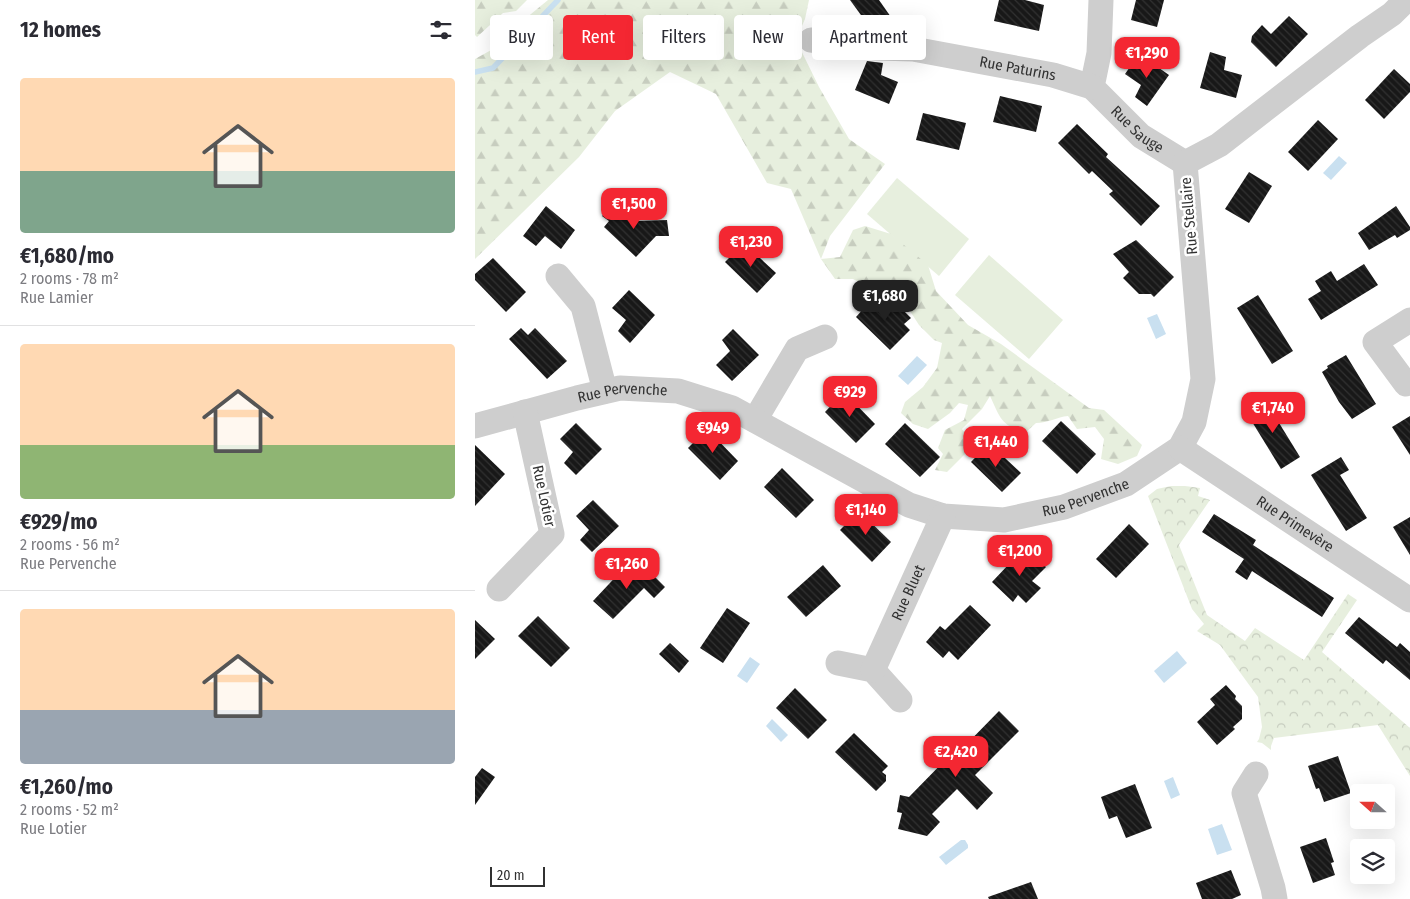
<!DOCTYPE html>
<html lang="en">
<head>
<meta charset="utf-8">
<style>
  body { margin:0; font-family:"Fira Sans Condensed",sans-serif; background:#f2f2f3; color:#2b2b33; height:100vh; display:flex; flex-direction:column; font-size:19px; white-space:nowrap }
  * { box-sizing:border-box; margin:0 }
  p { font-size:16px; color:#7c7c81 }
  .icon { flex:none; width:28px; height:28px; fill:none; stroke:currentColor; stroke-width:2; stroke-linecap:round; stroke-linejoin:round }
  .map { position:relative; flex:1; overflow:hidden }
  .side { display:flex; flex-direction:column; background:#fff; width:475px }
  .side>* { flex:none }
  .banner { position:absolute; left:15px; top:15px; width:475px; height:45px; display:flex; gap:10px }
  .needle { width:32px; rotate:291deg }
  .controls { position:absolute; left:875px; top:784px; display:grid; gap:10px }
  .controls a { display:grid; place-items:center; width:45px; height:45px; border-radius:5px; background:#fff; box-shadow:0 5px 20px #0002; font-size:25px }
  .scale { position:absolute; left:15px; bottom:12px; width:55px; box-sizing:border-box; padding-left:5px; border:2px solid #313131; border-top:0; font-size:14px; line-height:18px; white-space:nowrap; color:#313131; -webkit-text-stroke:4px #fff; paint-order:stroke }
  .price { position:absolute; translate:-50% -42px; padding:0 11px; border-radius:10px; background:#f42732; color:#fff; font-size:16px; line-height:32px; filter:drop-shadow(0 1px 2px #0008) }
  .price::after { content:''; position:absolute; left:50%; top:30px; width:15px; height:11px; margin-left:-8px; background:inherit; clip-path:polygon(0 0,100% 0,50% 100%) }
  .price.active { background:#222; color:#fff }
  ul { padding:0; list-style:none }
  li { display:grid; align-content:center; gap:10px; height:265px; padding:0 20px }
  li+li { border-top:1px solid #e1e1e2 }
  li span { display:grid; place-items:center; height:155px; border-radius:5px; color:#555 }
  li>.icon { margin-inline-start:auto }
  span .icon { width:90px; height:90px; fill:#fffc; stroke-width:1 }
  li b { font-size:21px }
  h2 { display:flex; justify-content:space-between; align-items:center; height:60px; padding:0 20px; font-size:21px }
  .pill { padding:0 18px; border-radius:5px; background:#fff; box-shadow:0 5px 20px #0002; font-size:18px; line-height:45px }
  .pill.active { background:#f42732; color:#fff }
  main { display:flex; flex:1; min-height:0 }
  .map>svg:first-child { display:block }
</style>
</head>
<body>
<main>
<section class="side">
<h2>12 homes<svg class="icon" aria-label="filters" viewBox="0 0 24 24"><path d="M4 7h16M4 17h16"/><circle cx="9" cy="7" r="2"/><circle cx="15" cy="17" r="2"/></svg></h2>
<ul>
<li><span style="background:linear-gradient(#ffd9b3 60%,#7fa58c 0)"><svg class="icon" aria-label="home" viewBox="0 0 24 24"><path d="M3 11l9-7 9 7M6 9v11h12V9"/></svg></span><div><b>€1,680/mo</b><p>2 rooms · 78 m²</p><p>Rue Lamier</p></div></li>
<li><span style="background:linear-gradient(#ffd9b3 65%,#8fb573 0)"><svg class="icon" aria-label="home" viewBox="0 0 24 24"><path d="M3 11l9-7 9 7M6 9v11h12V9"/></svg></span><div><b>€929/mo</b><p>2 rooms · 56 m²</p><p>Rue Pervenche</p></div></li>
<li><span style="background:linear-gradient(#ffd9b3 65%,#9aa5b1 0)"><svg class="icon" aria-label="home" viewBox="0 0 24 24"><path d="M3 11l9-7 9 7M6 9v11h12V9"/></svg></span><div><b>€1,260/mo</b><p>2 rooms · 52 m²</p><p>Rue Lotier</p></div></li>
</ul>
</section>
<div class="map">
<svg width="935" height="899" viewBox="0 0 935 899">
  <defs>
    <pattern id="forest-firs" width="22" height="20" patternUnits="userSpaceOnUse" patternTransform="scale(1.25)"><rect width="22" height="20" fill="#e7efde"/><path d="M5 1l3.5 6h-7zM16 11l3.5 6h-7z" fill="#c7cdbf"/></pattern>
    <pattern id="park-crowns" width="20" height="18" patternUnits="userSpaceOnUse" patternTransform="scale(1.25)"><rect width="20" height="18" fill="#e7efde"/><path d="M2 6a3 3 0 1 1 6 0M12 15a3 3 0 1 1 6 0" fill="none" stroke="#c7cdbf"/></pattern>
    <pattern id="building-back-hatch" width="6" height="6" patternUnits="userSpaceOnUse" patternTransform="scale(1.25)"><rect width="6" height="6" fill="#181818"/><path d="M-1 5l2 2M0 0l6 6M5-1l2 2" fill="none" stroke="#313131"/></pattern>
  </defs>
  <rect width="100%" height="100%" fill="#fff"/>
  <g fill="#e7efde">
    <polygon points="422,178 494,239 464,276 392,214"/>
    <polygon points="514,255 588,320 554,359 480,295"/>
  </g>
  <g fill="url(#forest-firs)">
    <polygon points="0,0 52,0 41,11 28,13 2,37 0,35"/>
    <path d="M73,0H334L330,19L321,40L344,87L374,139L410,164L355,236L346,259L365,257L378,230L390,226L416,234L453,265L461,291L493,325L526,344L614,408L629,410L667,445L662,456L643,464L626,459L629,439L620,427L602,429L593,416C582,417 573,423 561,423L549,434C524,422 526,419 515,396L507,409L487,429L498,446L472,472L460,470L468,454L463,448L470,430L489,420L493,405L484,403L475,413L453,429L438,424L426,413L430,402L448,387L462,368L467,343L459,340L444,325L433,308L421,297L397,289L378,279H360L346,259L316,189L292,183L241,94L195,72L140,111L104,157L0,259V59L18,49L39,28Z"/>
  </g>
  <polygon fill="url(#park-crowns)" points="696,486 710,486 725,488 723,496 735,500 704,545 732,615 770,641 780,628 829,660 873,594 882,600 847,652 935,728 935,776 903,725 799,738 796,746 796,750 787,743 782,742 784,739 787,727 783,697 745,645 722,631 729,624 717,609 673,496 682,489"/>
  <g fill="#c9e0f0">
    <polygon points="864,156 872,163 856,180 848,173"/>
    <polygon points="682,314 691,334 681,339 672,318"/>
    <polygon points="442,356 452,365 433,385 423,376"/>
    <polygon points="702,651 712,663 689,683 679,671"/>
    <polygon points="275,657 285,664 272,683 262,676"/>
    <polygon points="297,719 313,735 306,742 291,726"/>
    <polygon points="698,777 705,795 696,799 689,781"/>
    <polygon points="747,824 757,850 742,855 733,829"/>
    <polygon points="486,840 490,840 493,845 493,848 471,865 464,857"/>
  </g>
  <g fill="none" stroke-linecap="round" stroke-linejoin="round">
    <polyline stroke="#c9e0f0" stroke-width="5.5" points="0,72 18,68 83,0"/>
  </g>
  <g fill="url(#building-back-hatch)">
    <polygon points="375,0 404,0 418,20 399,33"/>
    <polygon points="524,0 550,0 569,5 564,31 519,21"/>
    <polygon points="661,0 689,0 682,27 656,20"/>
    <polygon points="814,16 833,34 801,67 776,42 777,36 787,25 796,34"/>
    <polygon points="735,52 751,57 749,70 767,75 761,98 725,88"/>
    <polygon points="664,54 694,75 672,106 660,97 666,85 650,74"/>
    <polygon points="392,61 408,63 406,75 423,82 414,104 380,90"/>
    <polygon points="919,69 935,84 935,92 909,119 890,100"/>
    <polygon points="525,96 567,106 561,132 518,122"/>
    <polygon points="448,113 491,123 484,150 441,140"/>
    <polygon points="843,120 863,139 833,171 813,152"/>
    <polygon points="602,124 633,154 631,157 685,206 666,226 634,194 638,191 617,171 614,174 583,143"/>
    <polygon points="774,172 797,186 774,223 750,209"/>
    <polygon points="71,206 100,230 86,249 70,236 61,246 48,236"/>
    <polygon points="137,206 144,211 147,207 162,221 192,220 194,236 181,236 161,257 129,227 134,221 127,216"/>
    <polygon points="921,206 935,227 935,230 922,238 920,235 894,250 883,233"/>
    <polygon points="661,240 699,277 679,297 676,294 664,294 648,278 654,272 638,254"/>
    <polygon points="269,243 301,273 282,293 250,262"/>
    <polygon points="18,258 51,292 31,312 0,280 0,274"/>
    <polygon points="889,264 903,285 846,320 833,299 846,291 840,281 856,271 862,281"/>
    <polygon points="154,290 180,315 155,343 143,331 151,320 137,308"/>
    <polygon points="783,295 818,351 797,364 762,308"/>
    <polygon points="400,296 414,310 421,303 436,318 429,324 435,330 415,350 381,317"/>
    <polygon points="46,328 53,335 60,328 92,361 72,379 34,339"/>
    <polygon points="258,329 284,355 257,381 241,365 255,351 247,340"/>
    <polygon points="871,355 901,404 877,419 864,402 847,372 853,368 852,366"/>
    <polygon points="369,392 400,424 381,443 350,412"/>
    <polygon points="790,400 825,457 806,469 771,412"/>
    <polygon points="935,416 935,455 917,427"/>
    <polygon points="586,421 621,454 602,474 567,441"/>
    <polygon points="101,423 127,449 101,475 89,463 98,452 85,439"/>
    <polygon points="430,423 465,457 445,477 410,444"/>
    <polygon points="232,429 263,461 245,480 213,448"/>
    <polygon points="514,443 546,473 527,492 496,462"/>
    <polygon points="0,445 30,474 0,506"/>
    <polygon points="866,457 874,470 865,475 892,518 871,531 836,475"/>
    <polygon points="307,468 339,500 321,518 289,487"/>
    <polygon points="118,500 144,526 117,552 105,540 114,530 101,516"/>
    <polygon points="384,511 416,542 397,562 365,530"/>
    <polygon points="739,514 781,540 778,545 859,598 847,617 777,571 772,580 760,572 769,559 727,532"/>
    <polygon points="935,517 935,555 918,527"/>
    <polygon points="654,524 674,544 641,578 621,559"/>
    <polygon points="550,547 571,567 557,581 566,588 551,603 543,595 538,602 517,582"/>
    <polygon points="168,565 190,587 179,598 169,588 138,619 118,601 149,568 157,576"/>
    <polygon points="348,565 366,586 331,617 312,597"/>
    <polygon points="495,605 516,625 483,660 474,651 468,658 451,642 465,626 470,630"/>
    <polygon points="252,608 275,623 248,663 225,648"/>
    <polygon points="63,616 95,648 76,667 43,636"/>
    <polygon points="884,617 922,647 925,643 935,652 935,680 911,660 908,664 870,633"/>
    <polygon points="0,620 20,639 0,659"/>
    <polygon points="195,643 214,661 204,673 184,654"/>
    <polygon points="751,685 761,696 760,699 767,706 767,719 758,727 760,729 742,745 722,722 740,705 735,699"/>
    <polygon points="320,688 352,720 333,739 301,708"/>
    <polygon points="524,711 544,731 500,775 518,793 502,810 482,789 457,814 465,822 452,836 423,829 427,813 422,812 425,795 434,797 477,753 480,756"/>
    <polygon points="379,733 413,766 407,772 411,775 411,781 401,791 360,752"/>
    <polygon points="863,756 876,793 849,802 844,788 841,789 833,766"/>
    <polygon points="7,768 20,777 0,805 0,777"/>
    <polygon points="660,784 677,828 651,838 642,816 634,819 626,797"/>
    <polygon points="851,838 859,862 856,863 860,875 838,883 825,847"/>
    <polygon points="756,870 766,895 757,899 727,899 721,883"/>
    <polygon points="556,882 563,899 514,899 513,897"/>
  </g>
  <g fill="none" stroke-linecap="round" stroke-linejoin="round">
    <g stroke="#cecece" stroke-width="25">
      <path id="s1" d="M626,0L624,53L617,87L666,136L710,163"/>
      <path id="s2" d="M336,40L402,48L438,49L578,75L617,87"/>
      <polyline points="83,276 108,306 130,391"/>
      <polyline points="935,320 900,342 931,384 935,382"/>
      <polyline points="280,420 322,349 350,337"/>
      <path id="s3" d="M0,426L102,398L145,388L203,391L257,408L434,505L468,516L529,520L589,507L651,484L705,448L719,422L728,379L710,163L744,145L885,36L917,14L931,0"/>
      <path id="s4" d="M705,448L935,600"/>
      <polyline points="24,589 77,534 50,412"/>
      <polyline points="363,663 398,670 425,700"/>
      <path id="s5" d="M398,670L468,516"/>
      <polyline points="781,774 769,793 798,888 800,899"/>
    </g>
  </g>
  <g text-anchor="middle" stroke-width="5" stroke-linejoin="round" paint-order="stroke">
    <g font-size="15" fill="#313131" stroke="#fff">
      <text dy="5" stroke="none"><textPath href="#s2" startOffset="209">Rue Paturins</textPath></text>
      <text dy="5" stroke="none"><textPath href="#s1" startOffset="150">Rue Sauge</textPath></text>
      <text transform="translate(714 216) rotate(-95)" y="5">Rue Stellaire</text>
      <text dy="5" stroke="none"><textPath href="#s3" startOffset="152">Rue Pervenche</textPath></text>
      <text transform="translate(69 496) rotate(78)" y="5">Rue Lotier</text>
      <text dy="5" stroke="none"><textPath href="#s3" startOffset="648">Rue Pervenche</textPath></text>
      <text dy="5" stroke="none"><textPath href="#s4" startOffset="138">Rue Primevère</textPath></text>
      <text dy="5" stroke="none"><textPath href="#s5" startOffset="85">Rue Bluet</textPath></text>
    </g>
  </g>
</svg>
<div class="controls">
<a><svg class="needle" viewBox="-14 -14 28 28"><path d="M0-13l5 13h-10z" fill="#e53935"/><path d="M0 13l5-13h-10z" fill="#7c7c81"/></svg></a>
<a><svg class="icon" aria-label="layers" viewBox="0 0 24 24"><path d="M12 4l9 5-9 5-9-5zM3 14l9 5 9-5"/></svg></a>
</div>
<div class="scale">20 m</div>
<b class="price" style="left:672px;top:79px">€1,290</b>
<b class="price" style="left:159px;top:230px">€1,500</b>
<b class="price" style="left:276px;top:268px">€1,230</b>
<b class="price active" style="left:410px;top:322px">€1,680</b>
<b class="price" style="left:375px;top:418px">€929</b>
<b class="price" style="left:798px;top:434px">€1,740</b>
<b class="price" style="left:238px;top:454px">€949</b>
<b class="price" style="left:521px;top:468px">€1,440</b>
<b class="price" style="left:391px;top:536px">€1,140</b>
<b class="price" style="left:545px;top:577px">€1,200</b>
<b class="price" style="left:152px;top:590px">€1,260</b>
<b class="price" style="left:481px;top:778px">€2,420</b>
<div class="banner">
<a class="pill">Buy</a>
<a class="pill active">Rent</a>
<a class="pill">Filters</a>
<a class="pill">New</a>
<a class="pill">Apartment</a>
</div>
</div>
</main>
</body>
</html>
